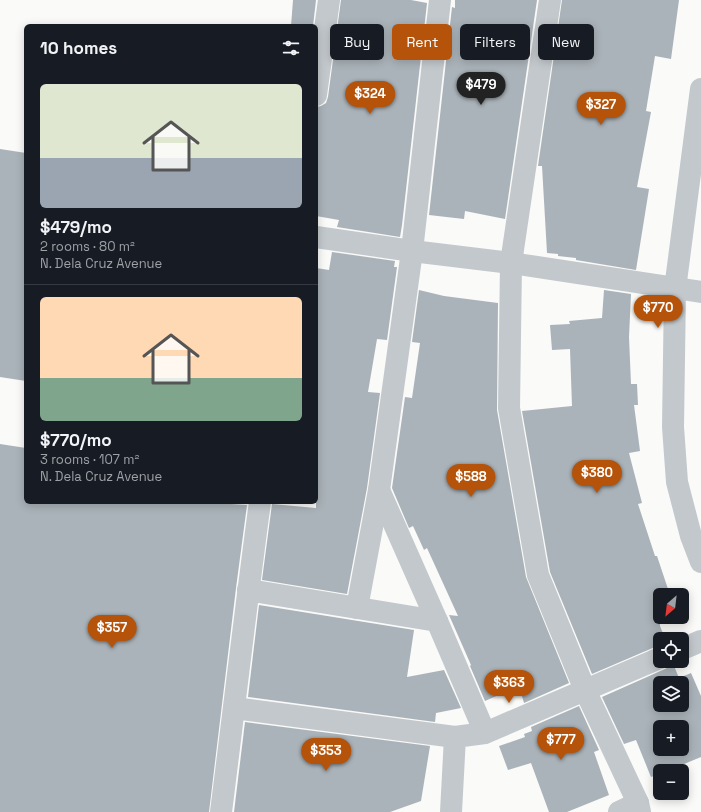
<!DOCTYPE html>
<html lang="en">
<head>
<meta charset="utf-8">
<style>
  body { margin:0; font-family:"Space Grotesk",sans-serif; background:#242831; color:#f1f3f6; height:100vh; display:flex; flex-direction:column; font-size:15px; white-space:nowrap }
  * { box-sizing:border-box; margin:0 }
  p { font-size:13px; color:#9ea1a6 }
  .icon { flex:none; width:22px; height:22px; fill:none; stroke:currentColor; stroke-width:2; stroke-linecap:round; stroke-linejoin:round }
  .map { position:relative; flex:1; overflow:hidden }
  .details { position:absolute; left:24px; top:24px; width:294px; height:480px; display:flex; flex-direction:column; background:#171b24; border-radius:6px; box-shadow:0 2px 10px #0003 }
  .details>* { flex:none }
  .hud { position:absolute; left:330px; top:24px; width:311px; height:36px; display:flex; gap:8px }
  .needle { width:26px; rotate:208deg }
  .controls { position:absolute; left:653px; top:588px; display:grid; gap:8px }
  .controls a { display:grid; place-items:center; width:36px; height:36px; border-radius:6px; background:#171b24; box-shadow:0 2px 10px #0003; font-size:20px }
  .price { position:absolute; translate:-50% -34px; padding:0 9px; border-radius:14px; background:#b45309; color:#fff; font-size:13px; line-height:26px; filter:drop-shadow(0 1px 2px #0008) }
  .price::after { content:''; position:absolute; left:50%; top:24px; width:12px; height:9px; margin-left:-6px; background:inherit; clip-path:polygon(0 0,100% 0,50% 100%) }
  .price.current { background:#222; color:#fff }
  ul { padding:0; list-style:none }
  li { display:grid; align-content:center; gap:8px; height:212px; padding:0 16px }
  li+li { border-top:1px solid #363941 }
  li span { display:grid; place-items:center; height:124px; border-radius:6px; color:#555 }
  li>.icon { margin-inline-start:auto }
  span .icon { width:72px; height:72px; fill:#fffc; stroke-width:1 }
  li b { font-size:17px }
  h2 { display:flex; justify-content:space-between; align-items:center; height:48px; padding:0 16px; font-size:17px }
  .pill { padding:0 14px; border-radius:6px; background:#171b24; box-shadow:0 2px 10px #0003; font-size:14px; line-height:36px }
  .pill.current { background:#b45309; color:#fff }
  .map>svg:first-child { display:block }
</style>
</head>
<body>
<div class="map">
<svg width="701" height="812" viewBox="0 0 701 812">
  <rect width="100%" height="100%" fill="#fafaf8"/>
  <g fill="#aab3b9" fill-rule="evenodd">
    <polygon points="293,0 316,0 313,26 291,26"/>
    <polygon points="341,0 411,0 427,3 402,225 400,237 337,227 339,220 316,216 316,107 321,106 326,103 328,97"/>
    <polygon points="455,0 537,0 505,219 465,211 464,219 429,215 452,7 455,8"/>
    <polygon points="562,0 679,0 671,59 655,56 646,111 651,112 637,187 649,189 636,270 576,260 576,258 558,256 558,254 547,253 542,166 538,166"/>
    <polygon points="0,149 26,153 26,381 0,377"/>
    <polygon points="332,252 395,261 394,267 397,267 387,340 377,339 368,392 380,393 367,488 347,594 262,580 272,504 316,508 316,268 329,270"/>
    <polygon points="419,290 444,296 498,303 497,410 526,577 569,683 524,703 519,686 485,701 470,666 471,665 449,615 458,616 427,548 424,550 413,526 409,528 392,488 405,397 412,398 420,343 412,342"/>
    <polygon points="604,290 631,294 629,337 631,384 637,384 638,405 634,405 640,451 629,453 642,503 638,504 655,556 657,556 670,595 660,595 660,626 664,636 662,637 663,639 660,639 660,646 655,647 592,674 550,572 522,411 572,406 570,349 552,350 550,325 570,324 569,321 602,318"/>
    <polygon points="0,444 26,448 26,502 200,502 247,505 236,588 209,812 0,812"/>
    <polygon points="259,605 414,630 407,677 444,670 461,708 436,713 435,722 248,697"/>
    <path d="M672,661L679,678L691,673L701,696V757L667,771H660V774L651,777L636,740L624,744L602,697L665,669L670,666ZM660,683H682V705H660ZM660,727H682V749H660Z"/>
    <polygon points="579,706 599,750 594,752 609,795 567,812 549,812 531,763 508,770 499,746 525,737 524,734 532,731 531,727"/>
    <polygon points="245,722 430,746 421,801 390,812 234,812"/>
  </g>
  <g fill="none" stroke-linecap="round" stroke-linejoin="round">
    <g stroke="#c3c8cc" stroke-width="22">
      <polyline points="550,0 511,263 509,408 538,575 585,690 638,803 640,812"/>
      <polyline points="701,89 675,289 673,427 677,482 691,536 701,562"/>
      <polyline points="316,95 329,0"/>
      <polyline points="316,237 412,251 511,263 701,292"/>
      <polyline points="379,490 437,621 485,733"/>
      <polyline points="248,590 437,621"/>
      <polyline points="357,608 379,490 412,251 440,0"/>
      <polyline points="682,649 701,641"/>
      <polyline points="234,708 455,737"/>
      <path d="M221,812C234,709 246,605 260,502"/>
      <polyline points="451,812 455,737 485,733 660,658"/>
      <polyline points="619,812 638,803"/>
    </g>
  </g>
</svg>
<div class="controls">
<a><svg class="needle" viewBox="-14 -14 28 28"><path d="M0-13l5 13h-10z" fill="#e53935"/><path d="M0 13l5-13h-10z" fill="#9ea1a6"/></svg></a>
<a><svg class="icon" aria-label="locate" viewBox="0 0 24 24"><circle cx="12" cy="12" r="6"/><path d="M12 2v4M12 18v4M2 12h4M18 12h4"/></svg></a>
<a><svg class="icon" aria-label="layers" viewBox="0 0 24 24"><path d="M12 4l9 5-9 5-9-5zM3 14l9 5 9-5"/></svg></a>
<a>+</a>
<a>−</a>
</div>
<b class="price current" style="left:481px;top:106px">$479</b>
<b class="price" style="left:370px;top:115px">$324</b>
<b class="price" style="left:601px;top:126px">$327</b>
<b class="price" style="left:658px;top:329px">$770</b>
<b class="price" style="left:597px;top:494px">$380</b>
<b class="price" style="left:471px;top:498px">$588</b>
<b class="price" style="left:112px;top:649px">$357</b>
<b class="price" style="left:509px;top:704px">$363</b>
<b class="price" style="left:561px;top:761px">$777</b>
<b class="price" style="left:326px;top:772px">$353</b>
<div class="hud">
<a class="pill">Buy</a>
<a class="pill current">Rent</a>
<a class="pill">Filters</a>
<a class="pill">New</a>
</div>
<section class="details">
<h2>10 homes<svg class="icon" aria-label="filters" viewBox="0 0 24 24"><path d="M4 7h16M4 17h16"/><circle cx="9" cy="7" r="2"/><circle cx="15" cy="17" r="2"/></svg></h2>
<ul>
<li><span style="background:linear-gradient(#dfe7d0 60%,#9aa5b1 0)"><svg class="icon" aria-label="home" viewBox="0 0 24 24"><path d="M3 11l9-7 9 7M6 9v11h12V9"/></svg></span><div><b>$479/mo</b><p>2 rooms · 80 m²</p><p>N. Dela Cruz Avenue</p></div></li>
<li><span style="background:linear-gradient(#ffd9b3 65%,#7fa58c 0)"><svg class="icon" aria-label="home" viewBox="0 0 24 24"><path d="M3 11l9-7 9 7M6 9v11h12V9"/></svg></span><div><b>$770/mo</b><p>3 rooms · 107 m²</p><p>N. Dela Cruz Avenue</p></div></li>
</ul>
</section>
</div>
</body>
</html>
